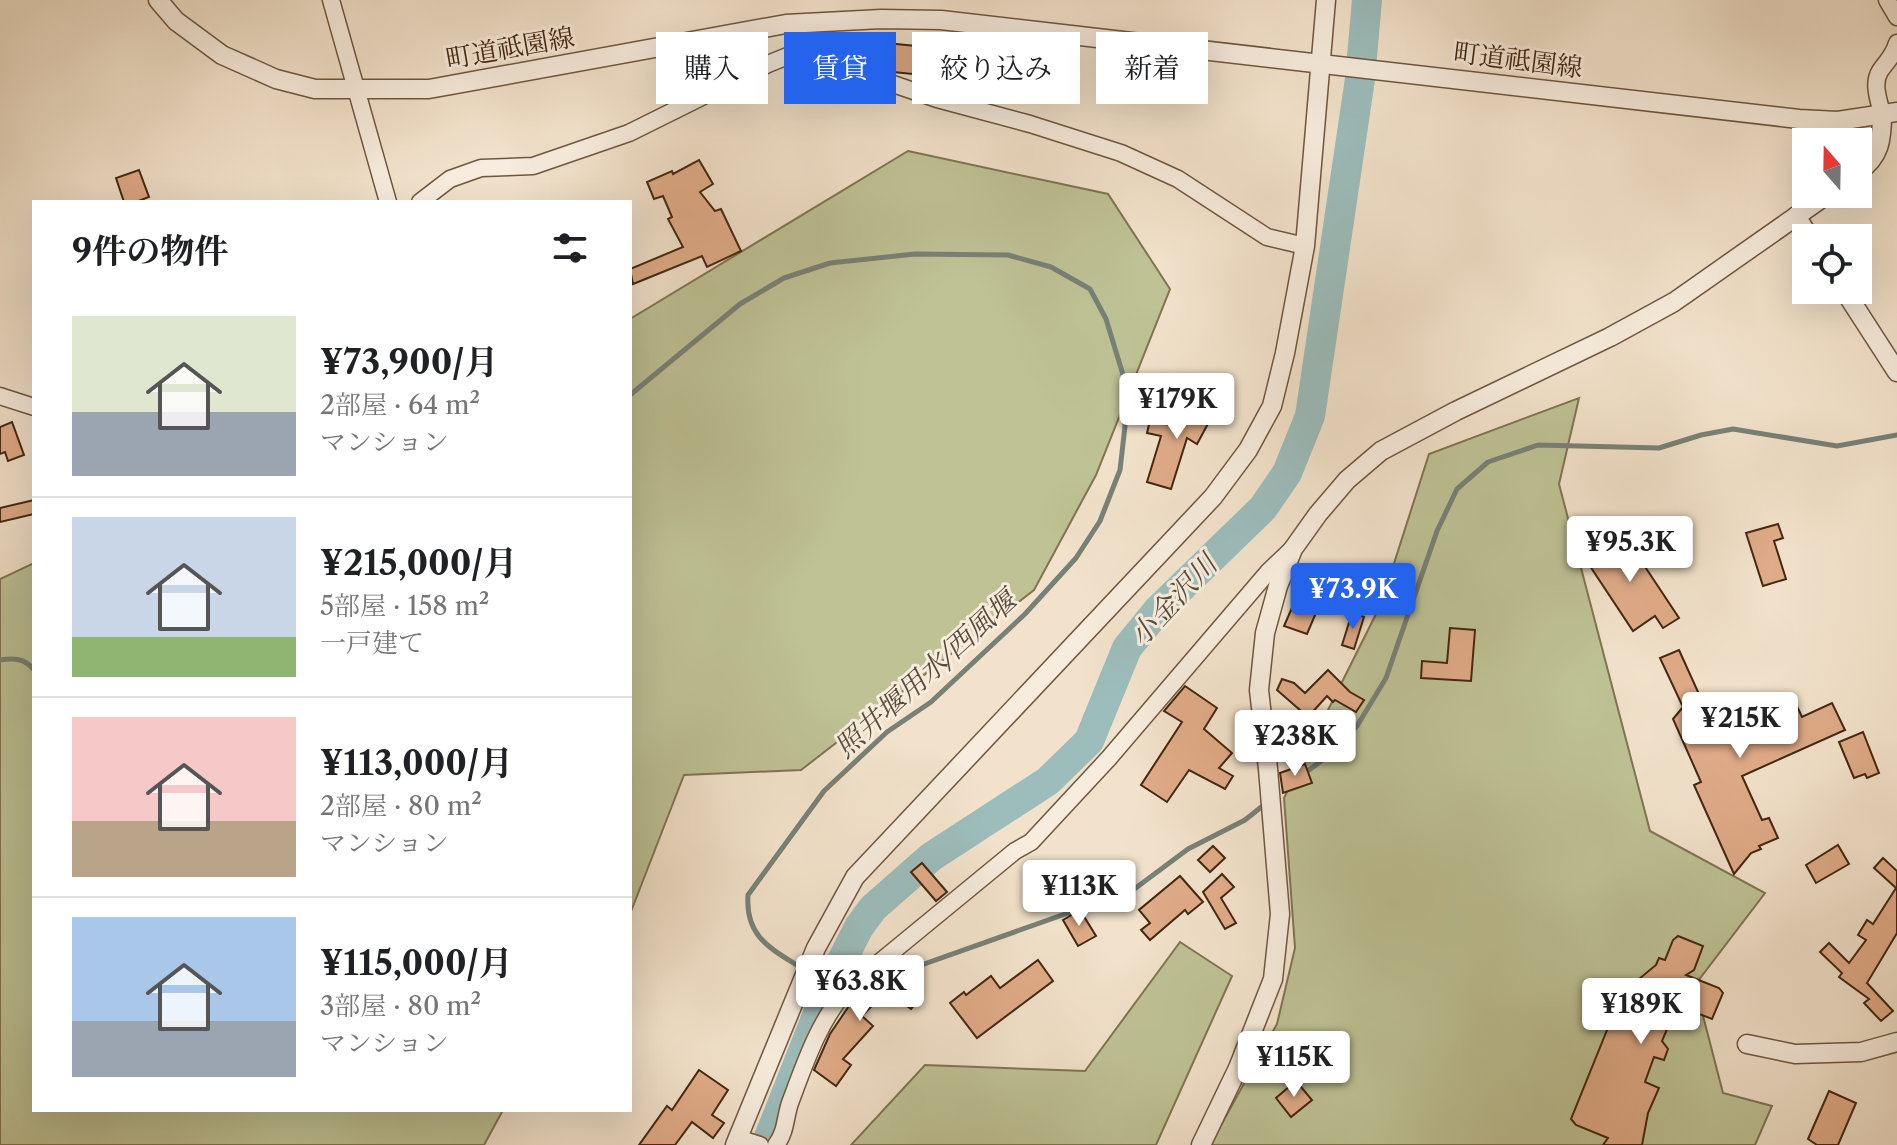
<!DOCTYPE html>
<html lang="ja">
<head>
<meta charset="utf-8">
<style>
  body { margin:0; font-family:"Libre Caslon Text","Noto Serif JP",serif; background:#f2f2f2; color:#202124; height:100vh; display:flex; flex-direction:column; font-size:30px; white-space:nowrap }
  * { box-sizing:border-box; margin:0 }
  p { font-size:26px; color:#757577 }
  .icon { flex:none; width:44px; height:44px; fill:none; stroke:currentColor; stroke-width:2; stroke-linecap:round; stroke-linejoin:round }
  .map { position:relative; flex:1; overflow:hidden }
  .details { position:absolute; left:32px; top:200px; width:600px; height:912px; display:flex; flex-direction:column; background:#fff; border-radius:0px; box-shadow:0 8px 32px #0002 }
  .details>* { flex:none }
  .guide { position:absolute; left:656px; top:32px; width:760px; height:72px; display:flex; gap:16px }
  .needle { width:52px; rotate:340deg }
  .buttons { position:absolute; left:1792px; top:128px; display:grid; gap:16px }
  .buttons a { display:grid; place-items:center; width:80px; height:80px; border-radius:0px; background:#fff; box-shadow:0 8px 32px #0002; font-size:40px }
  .price { position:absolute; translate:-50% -68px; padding:0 18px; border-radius:8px; background:#fff; color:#222; font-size:26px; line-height:52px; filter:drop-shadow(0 2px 4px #0008) }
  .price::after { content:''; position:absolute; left:50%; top:48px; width:24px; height:18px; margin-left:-12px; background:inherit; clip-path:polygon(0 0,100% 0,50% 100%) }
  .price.on { background:#2563eb; color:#fff }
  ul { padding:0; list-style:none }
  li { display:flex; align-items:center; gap:24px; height:200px; padding:0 40px }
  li+li { border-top:2px solid #e0e0e0 }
  li span { display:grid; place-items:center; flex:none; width:224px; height:160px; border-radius:0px; color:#555 }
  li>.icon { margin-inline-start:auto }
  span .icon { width:96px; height:96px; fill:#fffc; stroke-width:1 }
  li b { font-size:34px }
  h2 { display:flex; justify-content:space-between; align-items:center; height:96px; padding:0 40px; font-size:34px }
  .tag { padding:0 28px; border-radius:0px; background:#fff; box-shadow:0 8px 32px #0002; font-size:28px; line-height:72px }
  .tag.on { background:#2563eb; color:#fff }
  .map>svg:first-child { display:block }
</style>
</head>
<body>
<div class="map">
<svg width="1897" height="1145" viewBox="0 0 1897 1145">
  <rect width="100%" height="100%" fill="#f2e2cb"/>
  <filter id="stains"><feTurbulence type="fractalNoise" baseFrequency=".0025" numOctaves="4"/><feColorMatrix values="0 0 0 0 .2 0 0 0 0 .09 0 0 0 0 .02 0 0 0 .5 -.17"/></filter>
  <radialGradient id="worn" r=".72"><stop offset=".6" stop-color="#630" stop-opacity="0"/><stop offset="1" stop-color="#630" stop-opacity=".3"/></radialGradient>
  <g fill="#bec295" stroke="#807452" stroke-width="2">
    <polygon points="908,151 1108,194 1170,289 1096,475 1034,590 801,770 684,775 630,914 630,319"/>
    <polygon points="1579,398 1559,484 1650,831 1765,893 1695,985 1723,1093 1772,1106 1755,1145 1210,1145 1277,1024 1295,948 1284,798 1381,604 1429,454"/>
    <polygon points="34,563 34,1110 503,1110 484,1145 0,1145 0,579"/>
    <polygon points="1180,942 1232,976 1156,1145 851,1145 925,1065 1085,1071"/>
  </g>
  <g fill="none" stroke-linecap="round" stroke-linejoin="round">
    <g stroke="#788177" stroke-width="5">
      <path d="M630,395L740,304L784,278L830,263L915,254L1008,255L1051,267L1090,289L1106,319L1124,378L1125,426L1120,470L1100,521L1076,558L1025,614L931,702L887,732L824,791L748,895C745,938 772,949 803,969"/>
      <path d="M0,660C14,658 25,658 34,670"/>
      <polyline points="1305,773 1328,756 1357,726 1386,678 1437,531 1457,489 1488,462 1538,445 1659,448 1701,435 1733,429 1837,446 1897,435"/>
      <polyline points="812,974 828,988 844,985"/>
      <polyline points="896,974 1133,890 1188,849 1245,820 1265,804"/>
    </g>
    <polyline stroke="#9cbdbc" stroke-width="30" points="766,1145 828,988 859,927 873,908 931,857 1048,781 1089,741 1127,648 1158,610 1263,508 1287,473 1310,416 1360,79 1367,0"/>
  </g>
  <g fill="#e0ab88" stroke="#43270f" stroke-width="2">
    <polygon points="886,43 926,47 923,75 893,72 883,65"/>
    <polygon points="699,160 713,184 700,192 715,211 721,209 741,251 707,267 702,256 633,284 630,269 683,247 668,219 672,217 663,196 654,199 647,182 672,171 673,174"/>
    <polygon points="139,170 149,197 136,202 124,202 116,178"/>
    <polygon points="1193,397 1216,409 1197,444 1187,438 1171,489 1147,482 1161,436 1147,433 1150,420 1178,427"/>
    <polygon points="12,422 24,455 8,461 5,452 0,454 0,427"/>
    <polygon points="34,500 34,514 0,522 0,508"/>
    <polygon points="1778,524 1783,538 1774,541 1786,579 1763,586 1746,533"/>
    <polygon points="1622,532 1679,618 1663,628 1655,616 1633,631 1584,557"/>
    <polygon points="1302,585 1324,594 1307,634 1284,626"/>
    <polygon points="1352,613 1364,617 1354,649 1342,645"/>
    <polygon points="1450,628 1475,630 1471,681 1421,678 1422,661 1447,663"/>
    <polygon points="1679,650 1717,734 1742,722 1748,726 1796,704 1802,717 1832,703 1845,730 1742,776 1762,820 1769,818 1778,838 1759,846 1761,849 1751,853 1734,874 1694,785 1701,782 1673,719 1683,707 1660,658"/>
    <polygon points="1328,670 1350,692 1364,700 1356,712 1335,700 1333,702 1327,696 1308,717 1277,690 1282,679 1294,683 1305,693"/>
    <polygon points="1185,686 1217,708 1204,729 1232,753 1219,768 1233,776 1225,789 1189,770 1167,802 1141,785 1182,722 1164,711"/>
    <polygon points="1863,732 1879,773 1867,778 1865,774 1854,778 1839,742"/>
    <polygon points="1305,764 1312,783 1283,793 1280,773"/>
    <polygon points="1838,845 1849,864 1816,883 1806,865"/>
    <polygon points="1213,846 1225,858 1210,872 1198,860"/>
    <polygon points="1883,858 1897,871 1897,933 1867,983 1893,1011 1881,1021 1864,1003 1869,999 1839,977 1842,973 1820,952 1829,943 1849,963 1866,940 1858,935 1867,920 1873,924 1896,888 1874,868"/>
    <polygon points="922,863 947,892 936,901 911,872"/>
    <polygon points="1222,874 1234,887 1221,898 1236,923 1225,929 1203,892"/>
    <polygon points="1180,876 1203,902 1188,914 1185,910 1150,940 1141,930 1150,923 1139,910"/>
    <polygon points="1080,910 1096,936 1078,946 1063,920"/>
    <polygon points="1678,936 1703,946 1694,970 1686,975 1719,988 1723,993 1712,1019 1677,1005 1662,1041 1668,1049 1664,1060 1654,1057 1645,1082 1659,1088 1648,1113 1642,1145 1603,1145 1608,1138 1576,1125 1571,1119 1622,993 1656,965 1659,958 1665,960 1673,940"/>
    <polygon points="902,958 909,965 893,978 920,998 911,1009 886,991 862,1016 873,1026 843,1059 851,1065 836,1086 814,1070 830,1034 855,997"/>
    <polygon points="1038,960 1053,981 977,1038 950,1003 964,992 966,995 991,976 1000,988"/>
    <polygon points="699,1070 728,1090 712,1115 724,1123 713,1138 692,1122 675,1145 639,1145 667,1106 672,1110"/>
    <polygon points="1296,1081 1312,1100 1291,1117 1276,1098"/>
    <polygon points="1829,1091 1856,1103 1838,1145 1817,1145 1808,1139"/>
  </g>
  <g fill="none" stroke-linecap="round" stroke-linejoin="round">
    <defs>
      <g id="minor">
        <polyline points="331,0 388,202"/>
        <polyline points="1887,0 1897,17"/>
        <path d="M1882,114C1879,100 1872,84 1880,71C1887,61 1894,55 1897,43"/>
        <polyline points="420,202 450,179 481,168 533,166 629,133 768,64 790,55 819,50 841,54 893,84 937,99 1030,124 1121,153 1178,179 1267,237 1305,246"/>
        <polyline points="0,396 34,407"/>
        <polyline points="738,1138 760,1145"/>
        <path d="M776,1145C786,1132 785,1118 790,1103C805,1063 819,1021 847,989L1015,851L1031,842L1109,758L1269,571L1291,550"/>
      </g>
      <g id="tertiary">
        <polyline points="158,0 176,21 222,55 276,79 315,89 429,89 786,24 881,19 941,20 1799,119 1838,121 1897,112"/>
        <path d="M1858,172C1880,157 1882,140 1882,114"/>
        <polyline points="1796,216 1810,238"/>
        <polyline points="1844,290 1897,372"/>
        <polyline points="1747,1044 1795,1054 1861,1052 1897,1042"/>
        <polyline points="735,1145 816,948 855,877 1213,497 1248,450 1272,406 1285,353 1305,246 1326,0"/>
        <polyline points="1201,1145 1238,1068 1273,979 1280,914 1268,769 1259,690 1265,633 1278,586 1293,549 1318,514 1347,480 1381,451 1456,411 1610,337 1674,302 1828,194"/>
      </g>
    </defs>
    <use href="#minor" stroke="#6f563e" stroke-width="19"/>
    <use href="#tertiary" stroke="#6f563e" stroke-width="21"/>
    <use href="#minor" stroke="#f7ecdd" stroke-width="16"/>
    <use href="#tertiary" stroke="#f7ecdd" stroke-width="18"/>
  </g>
  <g text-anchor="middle" stroke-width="6" stroke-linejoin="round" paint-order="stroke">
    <g font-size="26" fill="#43270f" stroke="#f7ecdd">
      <text transform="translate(510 48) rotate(-10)" y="9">町道祗園線</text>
      <text transform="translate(1518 60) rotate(7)" y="9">町道祗園線</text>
    </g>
    <g font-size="28" font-style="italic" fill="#594c3a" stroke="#f7ecdd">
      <text transform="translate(1173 600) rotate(-47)" y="10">小金沢川</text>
      <text transform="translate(925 674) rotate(-42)" y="10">照井堰用水/西風堰</text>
    </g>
  </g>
  <rect width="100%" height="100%" filter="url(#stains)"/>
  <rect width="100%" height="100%" fill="url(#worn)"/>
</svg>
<div class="buttons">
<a><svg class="needle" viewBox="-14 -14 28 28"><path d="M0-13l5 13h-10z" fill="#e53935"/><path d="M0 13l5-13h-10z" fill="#757577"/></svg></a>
<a><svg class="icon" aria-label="locate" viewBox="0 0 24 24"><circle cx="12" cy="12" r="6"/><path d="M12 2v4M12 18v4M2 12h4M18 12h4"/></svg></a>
</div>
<b class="price" style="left:1177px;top:441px">¥179K</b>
<b class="price" style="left:1630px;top:584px">¥95.3K</b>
<b class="price on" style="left:1353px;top:631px">¥73.9K</b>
<b class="price" style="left:1740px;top:760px">¥215K</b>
<b class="price" style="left:1295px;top:778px">¥238K</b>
<b class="price" style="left:1079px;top:928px">¥113K</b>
<b class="price" style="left:860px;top:1023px">¥63.8K</b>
<b class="price" style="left:1641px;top:1046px">¥189K</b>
<b class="price" style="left:1294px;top:1099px">¥115K</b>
<div class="guide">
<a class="tag">購入</a>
<a class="tag on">賃貸</a>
<a class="tag">絞り込み</a>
<a class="tag">新着</a>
</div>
<section class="details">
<h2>9件の物件<svg class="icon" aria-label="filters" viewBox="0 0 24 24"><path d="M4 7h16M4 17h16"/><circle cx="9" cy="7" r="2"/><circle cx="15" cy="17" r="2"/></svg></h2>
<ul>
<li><span style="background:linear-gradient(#dfe7d0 60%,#9aa5b1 0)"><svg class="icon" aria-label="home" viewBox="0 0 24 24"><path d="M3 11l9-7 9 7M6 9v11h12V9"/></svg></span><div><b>¥73,900/月</b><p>2部屋 · 64 m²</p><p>マンション</p></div></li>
<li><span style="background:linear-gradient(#c9d6e8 75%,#8fb573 0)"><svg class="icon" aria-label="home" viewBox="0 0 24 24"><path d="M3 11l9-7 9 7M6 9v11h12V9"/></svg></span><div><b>¥215,000/月</b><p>5部屋 · 158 m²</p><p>一戸建て</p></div></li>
<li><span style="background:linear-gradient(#f6c9c9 65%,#b9a48a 0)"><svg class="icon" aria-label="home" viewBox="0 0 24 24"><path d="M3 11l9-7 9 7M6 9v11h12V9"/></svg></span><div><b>¥113,000/月</b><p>2部屋 · 80 m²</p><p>マンション</p></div></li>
<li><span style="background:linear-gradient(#a9c7e8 65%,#9aa5b1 0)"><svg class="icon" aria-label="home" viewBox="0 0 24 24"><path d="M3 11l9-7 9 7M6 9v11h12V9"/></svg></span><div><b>¥115,000/月</b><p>3部屋 · 80 m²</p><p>マンション</p></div></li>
</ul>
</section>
</div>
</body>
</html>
